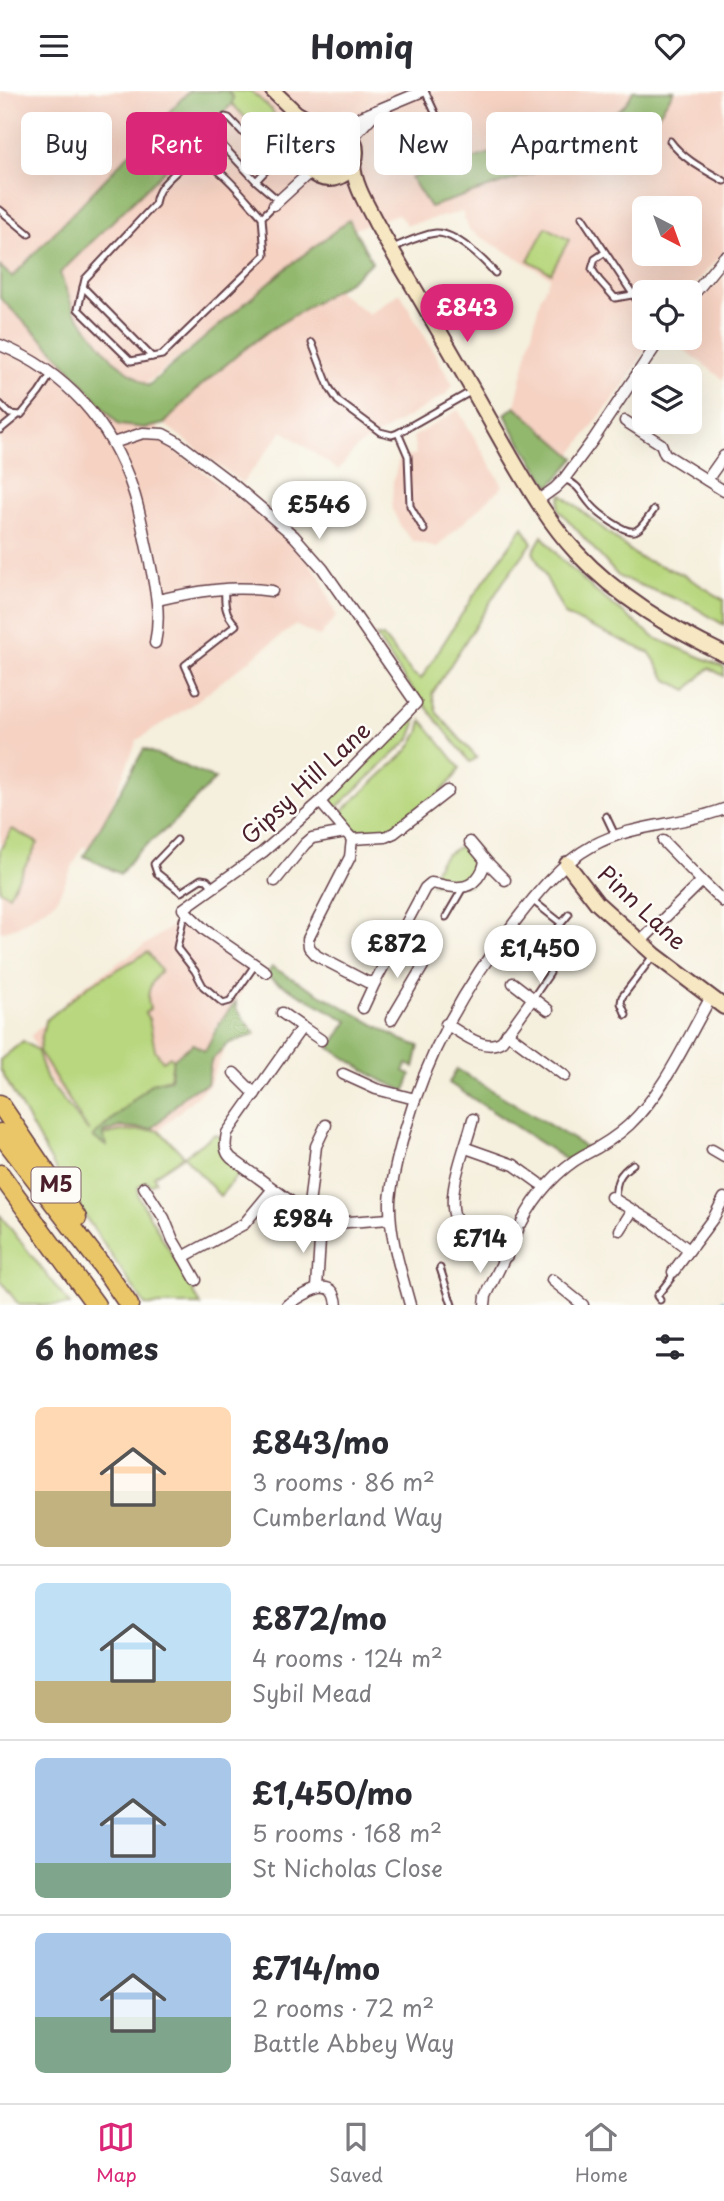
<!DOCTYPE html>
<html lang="en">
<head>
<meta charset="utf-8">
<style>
  body { margin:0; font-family:"Playpen Sans",sans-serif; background:#f7f7f7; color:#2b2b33; height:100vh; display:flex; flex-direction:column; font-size:26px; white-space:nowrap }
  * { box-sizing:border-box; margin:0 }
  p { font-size:23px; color:#7c7c81 }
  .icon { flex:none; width:38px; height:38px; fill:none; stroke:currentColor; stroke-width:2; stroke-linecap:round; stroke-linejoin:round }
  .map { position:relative; height:1214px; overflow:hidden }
  .drawer { display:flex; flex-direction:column; background:#fff; flex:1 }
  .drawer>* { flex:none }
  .guide { position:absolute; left:21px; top:21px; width:682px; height:63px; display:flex; gap:14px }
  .needle { width:46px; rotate:139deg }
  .controls { position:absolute; left:632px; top:105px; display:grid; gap:14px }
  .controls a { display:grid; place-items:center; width:70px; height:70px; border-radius:10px; background:#fff; box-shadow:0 7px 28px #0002; font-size:35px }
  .price { position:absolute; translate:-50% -60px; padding:0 16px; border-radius:24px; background:#fff; color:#222; font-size:23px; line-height:46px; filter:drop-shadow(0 2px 4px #0008) }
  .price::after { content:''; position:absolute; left:50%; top:42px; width:21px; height:16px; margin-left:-10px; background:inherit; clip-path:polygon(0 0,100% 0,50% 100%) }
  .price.active { background:#db2777; color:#fff }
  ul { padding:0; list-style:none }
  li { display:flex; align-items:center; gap:21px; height:175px; padding:0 35px }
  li+li { border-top:2px solid #e1e1e2 }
  li span { display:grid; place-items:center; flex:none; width:196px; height:140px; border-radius:10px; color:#555 }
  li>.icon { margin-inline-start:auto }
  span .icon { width:84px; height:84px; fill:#fffc; stroke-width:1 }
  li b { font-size:30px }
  h2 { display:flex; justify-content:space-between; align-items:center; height:84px; padding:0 35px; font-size:30px }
  .tag { padding:0 24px; border-radius:10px; background:#fff; box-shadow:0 7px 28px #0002; font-size:24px; line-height:63px }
  .tag.active { background:#db2777; color:#fff }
  header { display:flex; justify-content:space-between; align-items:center; height:91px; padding:0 35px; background:#fff; font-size:32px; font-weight:700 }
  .menu { display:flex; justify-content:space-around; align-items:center; height:98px; border-top:2px solid #e1e1e2; background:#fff; font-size:19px; color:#7c7c81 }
  .menu a { display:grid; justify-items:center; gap:4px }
  .menu .active { color:#db2777 }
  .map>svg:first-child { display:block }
</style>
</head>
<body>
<header><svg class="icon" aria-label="menu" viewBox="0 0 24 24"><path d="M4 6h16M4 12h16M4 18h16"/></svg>Homiq<svg class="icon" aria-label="heart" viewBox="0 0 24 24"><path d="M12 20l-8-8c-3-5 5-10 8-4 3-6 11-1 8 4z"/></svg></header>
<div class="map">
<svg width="724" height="1214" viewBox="0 0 724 1214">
  <rect width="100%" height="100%" fill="#fdfcf7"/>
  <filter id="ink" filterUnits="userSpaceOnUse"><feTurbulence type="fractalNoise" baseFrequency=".0143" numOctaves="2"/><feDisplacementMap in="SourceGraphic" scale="14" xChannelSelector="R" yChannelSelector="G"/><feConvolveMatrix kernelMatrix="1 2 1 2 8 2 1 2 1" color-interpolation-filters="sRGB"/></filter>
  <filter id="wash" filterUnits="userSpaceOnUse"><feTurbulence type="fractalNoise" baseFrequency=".00686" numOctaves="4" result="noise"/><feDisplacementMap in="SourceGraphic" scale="28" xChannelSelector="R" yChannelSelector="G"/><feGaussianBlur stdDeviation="1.57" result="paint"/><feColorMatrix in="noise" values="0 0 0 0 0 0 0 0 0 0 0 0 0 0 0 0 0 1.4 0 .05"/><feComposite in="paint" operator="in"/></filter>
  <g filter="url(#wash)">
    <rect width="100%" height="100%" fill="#f5efdd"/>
    <g fill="#f5d2c2" fill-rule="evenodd">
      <path d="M0,0H633L628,12L619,20L602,27L412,86L430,116L594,62L633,54L669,0H724V160L689,201H644V247H652L627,289L571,364L515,315L540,208L550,186L469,139L462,121L407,134L398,123L354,138L348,129L143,295L162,350L251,416L300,460L321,487L336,525L320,546L295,534L190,615L137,649L94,757L82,756L56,810L17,836L0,841ZM644,117H690V163H644Z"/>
      <polygon points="724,187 724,289 669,247 690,247 690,223 708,201"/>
      <polygon points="336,199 369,223 400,202 453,294 445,304 357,356 338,379 283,340 242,392 164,333 196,299 241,261 270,239"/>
      <polygon points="458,319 503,395 437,456 413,450 402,438 392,418 393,391 399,368 416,363 413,346"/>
      <polygon points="180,830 256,878 236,910 212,940 225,957 209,994 159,1039 121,1040 96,1046 49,987 31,945 78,899"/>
    </g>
    <g fill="#b8d77e" stroke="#817b54" stroke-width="2">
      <polygon points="223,0 251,0 272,19 292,59 285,67 232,13 232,6"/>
      <circle cx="328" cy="61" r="16"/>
      <polygon points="546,136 569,149 551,182 528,169"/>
      <polygon points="561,403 638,466 682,483 724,509 724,534 689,513 619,486 558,418"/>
      <polygon points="523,436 532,452 503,491 432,603 437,622 477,667 470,671 405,589 376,545 383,546 412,582 421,588 472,507"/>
      <polygon points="542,445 559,466 595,500 655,547 724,576 724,585 709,577 687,599 667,589 650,562 565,524 533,461"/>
      <polygon points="416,623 415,635 410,648 334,719 331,712 331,707"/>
      <path d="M422,629L460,677C447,702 408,728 384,743L354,738L340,722L408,659L419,642Z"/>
      <polygon points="12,738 38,752 9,804 0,799 0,759"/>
      <path d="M470,751L485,769L469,794L431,792C437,767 446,761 470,751Z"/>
      <path d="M148,861L161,880C150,891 145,903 150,918L145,922L149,928L155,959L163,970L170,965L173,968L170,987L152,992L93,1046L105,1054L104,1044L121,1040L159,1039L184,1065L215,1043L222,1048L242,1079L220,1105L184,1065L154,1085L156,1090L150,1094L147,1090L138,1096V1105L201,1214H145L66,1097L0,978V969L23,950L37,959L47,989L89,1041L39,960L45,930L88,895Z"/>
      <polygon points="0,1124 70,1214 19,1214 0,1189"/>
    </g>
    <g fill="#92b86d" stroke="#6e6c4c" stroke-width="2">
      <polygon points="189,0 228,0 233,6 232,13 60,182 74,220 113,269 148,295 284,179 349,129 372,171 350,190 270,239 241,261 196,299 164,333 146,337 119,334 58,264 0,207 0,175 12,186"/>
      <path d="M633,0H674L654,30L634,54L594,62L430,116L411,87L602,27C618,21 626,16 633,0Z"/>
      <polygon points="515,315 575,367 550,396 514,341 505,323"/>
      <polygon points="144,658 215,688 171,734 137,762 120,783 84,765"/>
      <polygon points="272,876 402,949 419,955 414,976 407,973 404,980 411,984 405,1000 379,988 330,957 348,930 266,885"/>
      <polygon points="236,910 236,918 255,943 227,953 211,970 207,993 188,1001 152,1038 120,1036 103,1042 106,1055 93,1046 152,992 171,988 173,968 193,953 205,960 220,931"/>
      <polygon points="457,978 589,1058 570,1071 449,992"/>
    </g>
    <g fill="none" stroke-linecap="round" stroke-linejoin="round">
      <polyline stroke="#50afcf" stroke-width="3.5" points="720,1214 724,1210"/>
    </g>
  </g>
  <g filter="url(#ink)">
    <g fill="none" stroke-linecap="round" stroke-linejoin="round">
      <defs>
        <g id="lane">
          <polyline points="425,0 442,37"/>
          <path d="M670,50C683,68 705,79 724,90"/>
          <polyline points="256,90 271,74 270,70 229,27 225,26 212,38 211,42 256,90 278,109"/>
          <polyline points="0,119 29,143"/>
          <path d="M262,126L265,164L162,264L131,270L78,218L85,188L155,113C157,98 165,91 176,81C182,75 191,69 201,70C219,73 249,112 262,126L274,114"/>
          <polyline points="582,126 644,220"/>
          <path d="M393,157C404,152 424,143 436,142C455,141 484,169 495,182"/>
          <polyline points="604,162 595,168 592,178 599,189 615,207 632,204"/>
          <polyline points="83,196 152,266"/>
          <polyline points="312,252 329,296 338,310 380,341 392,344 398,342 408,365 410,415 424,439"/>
          <polyline points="0,313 10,323 21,324 39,302 52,282"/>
          <polyline points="0,339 17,325"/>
          <polyline points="398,342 472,300"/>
          <path d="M564,388C580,394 581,403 592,415C598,422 625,443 635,440C642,438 649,425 654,419"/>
          <path d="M196,599L185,574L236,534C225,523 224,513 225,497"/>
          <polyline points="606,725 615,744"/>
          <polyline points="177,749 154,773 157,782 181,801 201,788 207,789 213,796"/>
          <polyline points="532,809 561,832"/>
          <polyline points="186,823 183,828 177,857 195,880 203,895 223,912 230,910 255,874"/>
          <polyline points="446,826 464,795"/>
          <polyline points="556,839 569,823"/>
          <polyline points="533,907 550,882"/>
          <polyline points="626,924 621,912 622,906 653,865"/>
          <path d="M615,1108C616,1091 618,1083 633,1073"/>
          <polyline points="440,1177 452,1214"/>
          <polyline points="660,1209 657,1205 671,1187 673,1181"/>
        </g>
        <g id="street">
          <polyline points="335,34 351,30 423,0"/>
          <polyline points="352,47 377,20"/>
          <polyline points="274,114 310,81"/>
          <polyline points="690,208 724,166"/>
          <path d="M0,254C66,281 111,332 133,399C140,419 143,441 148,462C154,492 162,521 155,552"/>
          <polyline points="625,330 661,353 665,363 724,400"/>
          <polyline points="113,352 143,342 163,343 176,350 234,394 294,445 323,478 416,612 320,711 263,761 183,818 205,839 266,881"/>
          <polyline points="707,389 724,365"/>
          <polyline points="537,410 555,397 564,388 593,349 661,247"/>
          <path d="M158,509C196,500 233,494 272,500"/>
          <polyline points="320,711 352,748 385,746 394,742 448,700"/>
          <path d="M352,748L350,766L308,848L309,856L317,865L367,891H375L425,797L431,792C440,793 451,797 460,796C474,796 484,781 485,769L470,751"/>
          <polyline points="663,750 702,790"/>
          <polyline points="485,769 505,789"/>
          <polyline points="275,790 305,753 312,747 345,741"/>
          <polyline points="640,851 702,790 724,811"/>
          <polyline points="513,892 548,919"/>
          <polyline points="363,917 375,891"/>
          <polyline points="282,922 302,936"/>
          <polyline points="391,929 423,875 425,865 423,861 398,850"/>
          <path d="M446,933C462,942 485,962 502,950L533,907"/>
          <polyline points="507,942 565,985"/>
          <polyline points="234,982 255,1003"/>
          <polyline points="343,983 376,998 415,1008"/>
          <path d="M473,1028C467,1054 440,1114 460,1135C472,1148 492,1156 507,1165"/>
          <polyline points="326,1034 316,1055 308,1123 321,1133 390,1128"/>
          <polyline points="466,1057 514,1074 539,1092"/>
          <polyline points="712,1059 724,1066"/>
          <polyline points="144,1096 164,1127 173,1149 183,1166"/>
          <polyline points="611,1106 657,1134 689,1159"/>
          <path d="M308,1123L231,1067C224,1060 225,1052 227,1042L302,936L321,949"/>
          <path d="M522,1131C535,1105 558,1078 584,1064C600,1056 616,1046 629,1034C664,1001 687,948 711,906"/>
          <polyline points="620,1139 632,1120"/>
          <polyline points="673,1181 714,1126 724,1107"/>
          <polyline points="196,1189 183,1166 244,1133 273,1098"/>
          <polyline points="552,1189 583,1214"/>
          <polyline points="317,1197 321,1133"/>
          <path d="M287,1214C303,1205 334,1180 337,1214"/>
          <path d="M410,1214C401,1180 389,1146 390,1110C392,1088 398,1064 404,1043C427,962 465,895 517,828C538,801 561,772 592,755C633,732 681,735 724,718"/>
          <polyline points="485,1214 486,1205 518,1139"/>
        </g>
        <g id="secondary">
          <polyline points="273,0 296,22 319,35"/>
          <circle cx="329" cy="61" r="27"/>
          <path d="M353,73C354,94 367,114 376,132C394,164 414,196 432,228C458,272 483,317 508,361C529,397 549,432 577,462C618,506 670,537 724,563"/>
          <polyline points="567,773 597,812 655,864 724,916"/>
        </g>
        <g id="highway">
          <polyline points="0,1013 77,1127"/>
          <polyline points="0,1042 105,1179 129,1214"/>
          <polyline points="0,1083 96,1214"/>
        </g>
      </defs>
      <use href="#lane" stroke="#643e46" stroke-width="9"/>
      <use href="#street" stroke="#643e46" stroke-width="13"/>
      <use href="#secondary" stroke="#643e46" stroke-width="18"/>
      <use href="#highway" stroke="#643e46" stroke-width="21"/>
      <use href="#lane" stroke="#fff" stroke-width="5"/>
      <use href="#street" stroke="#fff" stroke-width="10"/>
      <use href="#secondary" stroke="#f7e8c3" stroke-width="14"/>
      <use href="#highway" stroke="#ebc669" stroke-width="18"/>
    </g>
  </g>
  <g text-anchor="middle" stroke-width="5" stroke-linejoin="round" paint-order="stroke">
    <rect fill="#fdfcf7" stroke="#806168" stroke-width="2" x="31.5" y="1076.5" width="49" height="35" rx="5"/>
    <g font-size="21" font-weight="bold" fill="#4a1f2b">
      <text x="56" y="1101">M5</text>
    </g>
    <g font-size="23" fill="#4a1f2b" stroke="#fdfcf7">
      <text transform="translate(306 692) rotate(-43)" y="8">Gipsy Hill Lane</text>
      <text transform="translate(642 817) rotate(43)" y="8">Pinn Lane</text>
    </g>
  </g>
</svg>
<div class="controls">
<a><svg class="needle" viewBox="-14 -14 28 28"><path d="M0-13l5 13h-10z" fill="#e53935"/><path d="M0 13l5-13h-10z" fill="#7c7c81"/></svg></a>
<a><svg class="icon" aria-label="locate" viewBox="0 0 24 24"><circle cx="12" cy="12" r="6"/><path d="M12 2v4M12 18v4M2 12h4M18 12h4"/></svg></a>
<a><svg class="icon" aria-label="layers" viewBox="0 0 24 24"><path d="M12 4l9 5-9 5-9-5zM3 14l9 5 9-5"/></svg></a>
</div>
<b class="price active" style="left:467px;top:253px">£843</b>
<b class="price" style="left:319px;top:450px">£546</b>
<b class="price" style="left:397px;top:889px">£872</b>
<b class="price" style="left:540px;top:894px">£1,450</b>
<b class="price" style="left:303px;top:1164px">£984</b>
<b class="price" style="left:480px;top:1184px">£714</b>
<div class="guide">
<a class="tag">Buy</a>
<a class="tag active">Rent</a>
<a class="tag">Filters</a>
<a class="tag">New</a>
<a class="tag">Apartment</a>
</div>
</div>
<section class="drawer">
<h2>6 homes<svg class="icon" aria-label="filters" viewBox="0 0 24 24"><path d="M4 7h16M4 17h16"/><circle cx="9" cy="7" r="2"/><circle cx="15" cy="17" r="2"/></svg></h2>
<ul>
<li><span style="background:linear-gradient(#ffd9b3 60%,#c2b280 0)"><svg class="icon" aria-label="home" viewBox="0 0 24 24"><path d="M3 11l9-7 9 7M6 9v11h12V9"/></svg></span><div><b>£843/mo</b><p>3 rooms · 86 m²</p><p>Cumberland Way</p></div></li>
<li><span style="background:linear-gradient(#bfe0f5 70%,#c2b280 0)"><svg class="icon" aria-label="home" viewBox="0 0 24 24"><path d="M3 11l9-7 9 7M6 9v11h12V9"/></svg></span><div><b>£872/mo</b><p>4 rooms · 124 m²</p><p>Sybil Mead</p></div></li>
<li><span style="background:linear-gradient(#a9c7e8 75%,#7fa58c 0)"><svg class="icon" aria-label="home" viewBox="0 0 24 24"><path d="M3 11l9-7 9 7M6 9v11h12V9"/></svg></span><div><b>£1,450/mo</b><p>5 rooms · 168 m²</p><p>St Nicholas Close</p></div></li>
<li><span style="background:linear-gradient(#a9c7e8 60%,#7fa58c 0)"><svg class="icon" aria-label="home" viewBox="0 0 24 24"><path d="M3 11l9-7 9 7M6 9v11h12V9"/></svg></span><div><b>£714/mo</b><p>2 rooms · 72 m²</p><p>Battle Abbey Way</p></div></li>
</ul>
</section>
<nav class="menu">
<a class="active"><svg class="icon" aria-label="map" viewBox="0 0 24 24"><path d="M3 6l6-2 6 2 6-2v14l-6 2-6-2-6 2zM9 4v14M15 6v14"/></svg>Map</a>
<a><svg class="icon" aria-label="saved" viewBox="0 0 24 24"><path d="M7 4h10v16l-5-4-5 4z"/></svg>Saved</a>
<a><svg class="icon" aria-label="home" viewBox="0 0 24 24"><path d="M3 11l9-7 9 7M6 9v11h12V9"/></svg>Home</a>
</nav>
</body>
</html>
